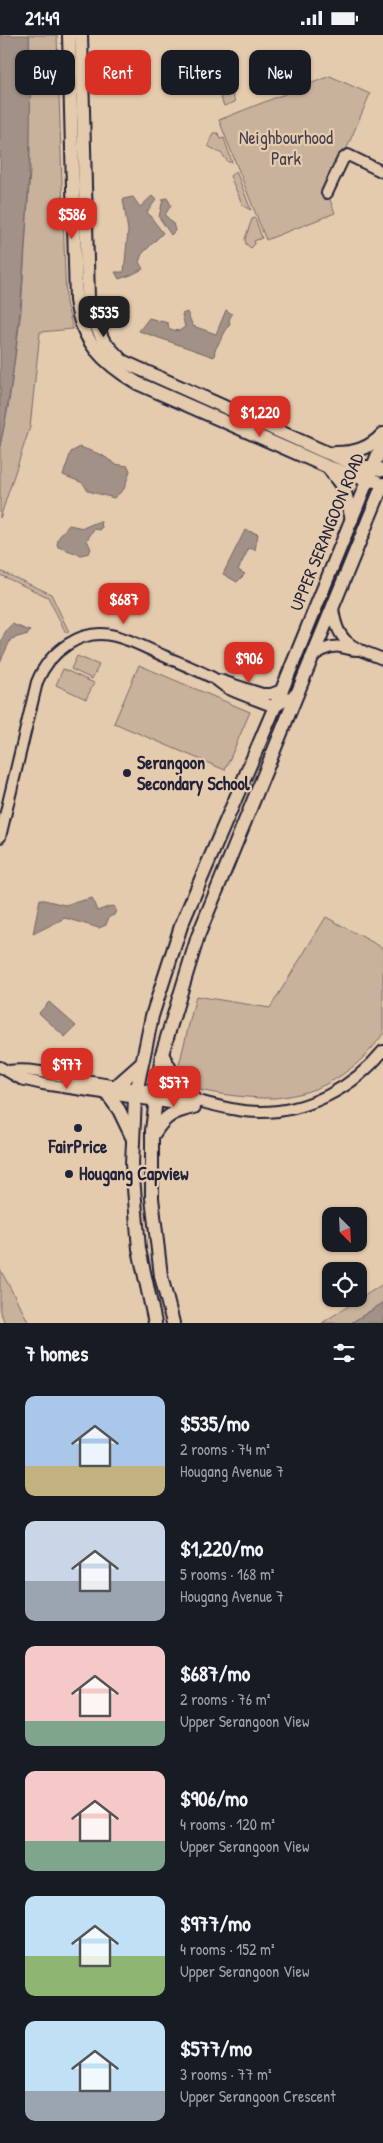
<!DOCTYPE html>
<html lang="en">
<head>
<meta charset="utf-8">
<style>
  body { margin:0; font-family:"Patrick Hand",sans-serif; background:#242831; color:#f1f3f6; height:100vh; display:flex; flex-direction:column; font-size:19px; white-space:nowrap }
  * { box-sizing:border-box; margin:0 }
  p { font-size:16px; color:#9ea1a6 }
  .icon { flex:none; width:28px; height:28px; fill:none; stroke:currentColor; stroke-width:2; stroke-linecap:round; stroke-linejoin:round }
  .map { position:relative; height:1288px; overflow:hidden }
  .side { display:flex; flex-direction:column; background:#171b24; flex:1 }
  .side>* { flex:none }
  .top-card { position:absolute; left:15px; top:15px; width:354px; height:45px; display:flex; gap:10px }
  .needle { width:32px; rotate:156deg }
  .tools { position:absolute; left:322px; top:1172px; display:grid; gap:10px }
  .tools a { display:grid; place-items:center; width:45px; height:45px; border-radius:10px; background:#171b24; box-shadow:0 1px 4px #0004; font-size:25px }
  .price { position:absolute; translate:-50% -42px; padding:0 11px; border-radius:10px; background:#d93025; color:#fff; font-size:16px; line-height:32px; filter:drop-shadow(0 1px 2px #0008) }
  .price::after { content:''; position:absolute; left:50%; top:30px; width:15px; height:11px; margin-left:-8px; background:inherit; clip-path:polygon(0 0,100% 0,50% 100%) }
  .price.selected { background:#222; color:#fff }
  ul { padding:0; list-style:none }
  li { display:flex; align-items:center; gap:15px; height:125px; padding:0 25px }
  li span { display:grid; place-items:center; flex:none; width:140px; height:100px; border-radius:10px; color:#555 }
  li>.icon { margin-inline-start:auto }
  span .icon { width:60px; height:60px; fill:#fffc; stroke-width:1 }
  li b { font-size:21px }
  h2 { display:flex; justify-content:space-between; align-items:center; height:60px; padding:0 25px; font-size:21px }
  .tag { padding:0 18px; border-radius:10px; background:#171b24; box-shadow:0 1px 4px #0004; font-size:18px; line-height:45px }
  .tag.selected { background:#d93025; color:#fff }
  .status { display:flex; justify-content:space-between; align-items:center; height:35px; padding:0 25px; background:#171b24; direction:ltr }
  .status svg { height:14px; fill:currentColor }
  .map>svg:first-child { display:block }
</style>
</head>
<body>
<div class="status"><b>21:49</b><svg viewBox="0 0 49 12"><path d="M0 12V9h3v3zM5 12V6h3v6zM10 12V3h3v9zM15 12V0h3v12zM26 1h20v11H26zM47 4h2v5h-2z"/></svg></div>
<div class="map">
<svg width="383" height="1288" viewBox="0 0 383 1288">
  <rect width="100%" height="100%" fill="#e5cbad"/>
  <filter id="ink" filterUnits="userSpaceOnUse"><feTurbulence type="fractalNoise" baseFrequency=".02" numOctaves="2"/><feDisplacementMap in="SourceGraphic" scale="10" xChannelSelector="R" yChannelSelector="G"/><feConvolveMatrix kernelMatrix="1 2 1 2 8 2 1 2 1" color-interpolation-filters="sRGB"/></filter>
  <g filter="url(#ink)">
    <g fill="#c9b29c" stroke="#766a6c">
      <polygon points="29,0 57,0 66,268 73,294 40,297 30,392 0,483 0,411 9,368 21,277 30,136"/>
      <polygon points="226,40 235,67 224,71 214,45"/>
      <polygon points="330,41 370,59 344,120 326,154 335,178 266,205 219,85"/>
      <polygon points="213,98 218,98 220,104 224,103 232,127 228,127 222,119 208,111"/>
      <polygon points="236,136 251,175 243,171 230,141"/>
      <polygon points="255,183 262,203 254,206 255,209 251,213 246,209 245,204 252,184"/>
      <polygon points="0,536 51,559 69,597 66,598 48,562 0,540"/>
      <polygon points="77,621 99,630 92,644 71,634"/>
      <polygon points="139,630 250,677 225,735 114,688"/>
      <polygon points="63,634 94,648 86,664 56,650"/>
      <path d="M326,882L383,913V999C369,1019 349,1038 326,1049C311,1057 292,1061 275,1063C259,1064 200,1059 188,1050C182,1045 179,1037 179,1030L196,961L270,973Z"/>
      <polygon points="0,1234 29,1288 5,1288 0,1276"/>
      <polygon points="383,1249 383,1268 351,1288 322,1288"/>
    </g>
    <g fill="#a29186" stroke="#6f6568">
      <path d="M0,0H29C32,69 30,139 25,208C21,276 14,344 0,411Z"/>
      <polygon points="152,161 156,165 147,177 163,198 142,219 139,227 143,234 131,240 119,244 115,237 124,237 128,196 123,164 133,162 140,172"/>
      <polygon points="167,163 171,170 165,180 173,188 175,196 171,200 159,182 163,164"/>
      <polygon points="226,275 232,279 229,285 230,288 215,315 214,322 139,296 149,283 168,288 169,294 179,296 185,292 182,279 187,277 193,291 216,299"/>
      <polygon points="80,412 102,420 115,429 128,431 130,436 124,454 114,463 88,456 83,448 63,440 71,417"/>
      <polygon points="97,487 101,487 102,493 100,495 94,494 87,505 91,514 89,518 81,520 58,512 57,509 59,502 69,490 83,493"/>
      <polygon points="245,495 258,499 255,515 249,513 238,535 245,539 237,547 223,539"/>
      <path d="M12,589L30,596L28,599L11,604L0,627C0,611 0,600 12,589Z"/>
      <polygon points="92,863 97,876 111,871 115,872 116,876 114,880 109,882 106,890 99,893 65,883 33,899 40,864 65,870"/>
      <polygon points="49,967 76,991 65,1002 39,978"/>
      <polygon points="383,1268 383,1288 351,1288"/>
    </g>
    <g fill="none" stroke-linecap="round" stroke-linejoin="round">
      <defs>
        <g id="minor">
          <polyline points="327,158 343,124 348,120 383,137"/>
          <path d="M333,573C337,609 352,612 383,624"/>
          <path d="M310,624C318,617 330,610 341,612C347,613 351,615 357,615"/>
          <polyline points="219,645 262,659 271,659 282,655"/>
          <path d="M0,802L37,647C49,617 81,592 115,601C132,605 148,614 164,621C180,628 198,635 213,643C219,646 223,651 229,654C244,661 260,666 275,672L297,658"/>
          <polyline points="0,1032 21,1044 43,1049 190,1071"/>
          <path d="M8,1036C34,1033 60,1041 86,1046C114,1051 141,1054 169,1059C199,1065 230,1077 261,1077C308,1077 354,1052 383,1016"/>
        </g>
        <g id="major">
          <path d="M69,0L76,265C82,307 102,327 137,348L328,432L367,445L376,446"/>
          <polyline points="81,0 88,263 95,288 104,307 122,326 325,417 362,432 372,432 383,435"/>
          <path d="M335,418C355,418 369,414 383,399"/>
          <polyline points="328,432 344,454 352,484"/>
          <polyline points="162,1019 180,1052 195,1065"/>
          <polyline points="115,1052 141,1029"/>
          <polyline points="108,1060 119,1075 132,1102"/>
          <path d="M153,1100C165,1080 173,1077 194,1072"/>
          <polyline points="155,1288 139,1214 132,1129 135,1063 152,981 181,891 282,655 383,407"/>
          <polyline points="173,1288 161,1241 152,1163 152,1095 162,1019 198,901 383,449"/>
        </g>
      </defs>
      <use href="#minor" stroke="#22223b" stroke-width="14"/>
      <use href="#major" stroke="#22223b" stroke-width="16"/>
      <use href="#minor" stroke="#e5cbad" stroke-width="10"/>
      <use href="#major" stroke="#e5cbad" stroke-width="12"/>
    </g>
  </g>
  <g fill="#22223b" stroke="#e5cbad" stroke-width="2">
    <circle cx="127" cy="738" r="5"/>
    <circle cx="78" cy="1093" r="5"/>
    <circle cx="69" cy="1139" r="5"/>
  </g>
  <g text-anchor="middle" stroke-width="4.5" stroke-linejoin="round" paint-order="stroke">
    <g font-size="18" fill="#433f4e" stroke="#e5cbad">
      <text x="286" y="109">Neighbourhood<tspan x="286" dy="21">Park</tspan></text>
    </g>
    <g font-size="18" fill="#22223b" stroke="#e5cbad">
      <text transform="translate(327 497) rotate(-68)" y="6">UPPER SERANGOON ROAD</text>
    </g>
    <g font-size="18" font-weight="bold" fill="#22223b" stroke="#e5cbad" text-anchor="start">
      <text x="137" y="734">Serangoon<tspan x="137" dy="21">Secondary School</tspan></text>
      <text x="78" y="1118" text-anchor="middle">FairPrice</text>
      <text x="79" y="1145">Hougang Capview</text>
    </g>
  </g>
</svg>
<div class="tools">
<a><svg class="needle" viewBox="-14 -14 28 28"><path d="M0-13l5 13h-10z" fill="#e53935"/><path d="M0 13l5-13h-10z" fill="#9ea1a6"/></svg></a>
<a><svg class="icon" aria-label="locate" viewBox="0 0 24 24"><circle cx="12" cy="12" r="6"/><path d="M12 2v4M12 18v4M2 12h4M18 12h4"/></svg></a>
</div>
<b class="price" style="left:72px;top:205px">$586</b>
<b class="price selected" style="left:104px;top:303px">$535</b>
<b class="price" style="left:260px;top:403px">$1,220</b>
<b class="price" style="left:124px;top:590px">$687</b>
<b class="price" style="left:249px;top:649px">$906</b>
<b class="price" style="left:67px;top:1055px">$977</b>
<b class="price" style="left:174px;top:1073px">$577</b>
<div class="top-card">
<a class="tag">Buy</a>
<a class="tag selected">Rent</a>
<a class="tag">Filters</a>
<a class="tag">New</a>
</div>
</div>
<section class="side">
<h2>7 homes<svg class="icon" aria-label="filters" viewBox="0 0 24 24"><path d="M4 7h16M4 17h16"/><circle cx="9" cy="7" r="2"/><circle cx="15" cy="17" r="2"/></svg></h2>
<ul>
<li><span style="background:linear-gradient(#a9c7e8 70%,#c2b280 0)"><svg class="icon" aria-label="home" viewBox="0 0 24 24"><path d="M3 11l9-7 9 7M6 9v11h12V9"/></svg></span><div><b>$535/mo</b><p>2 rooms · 74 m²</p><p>Hougang Avenue 7</p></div></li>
<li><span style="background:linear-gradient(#c9d6e8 60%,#9aa5b1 0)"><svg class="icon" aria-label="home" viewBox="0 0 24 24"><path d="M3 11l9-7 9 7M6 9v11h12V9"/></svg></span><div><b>$1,220/mo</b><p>5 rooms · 168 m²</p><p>Hougang Avenue 7</p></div></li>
<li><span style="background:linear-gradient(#f6c9c9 75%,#7fa58c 0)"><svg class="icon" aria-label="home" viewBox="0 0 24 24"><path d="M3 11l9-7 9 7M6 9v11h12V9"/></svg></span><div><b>$687/mo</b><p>2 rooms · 76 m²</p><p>Upper Serangoon View</p></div></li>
<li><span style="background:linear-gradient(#f6c9c9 70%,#7fa58c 0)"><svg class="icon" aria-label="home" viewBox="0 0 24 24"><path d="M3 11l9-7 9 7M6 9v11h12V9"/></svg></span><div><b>$906/mo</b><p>4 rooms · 120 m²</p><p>Upper Serangoon View</p></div></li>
<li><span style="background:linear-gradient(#bfe0f5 60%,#8fb573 0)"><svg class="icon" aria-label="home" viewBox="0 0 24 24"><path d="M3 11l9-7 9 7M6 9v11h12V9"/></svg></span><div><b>$977/mo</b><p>4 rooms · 152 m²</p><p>Upper Serangoon View</p></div></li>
<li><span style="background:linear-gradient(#bfe0f5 70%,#9aa5b1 0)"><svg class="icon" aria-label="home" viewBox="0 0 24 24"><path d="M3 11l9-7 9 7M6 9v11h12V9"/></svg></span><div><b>$577/mo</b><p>3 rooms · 77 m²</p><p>Upper Serangoon Crescent</p></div></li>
</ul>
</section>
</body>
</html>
